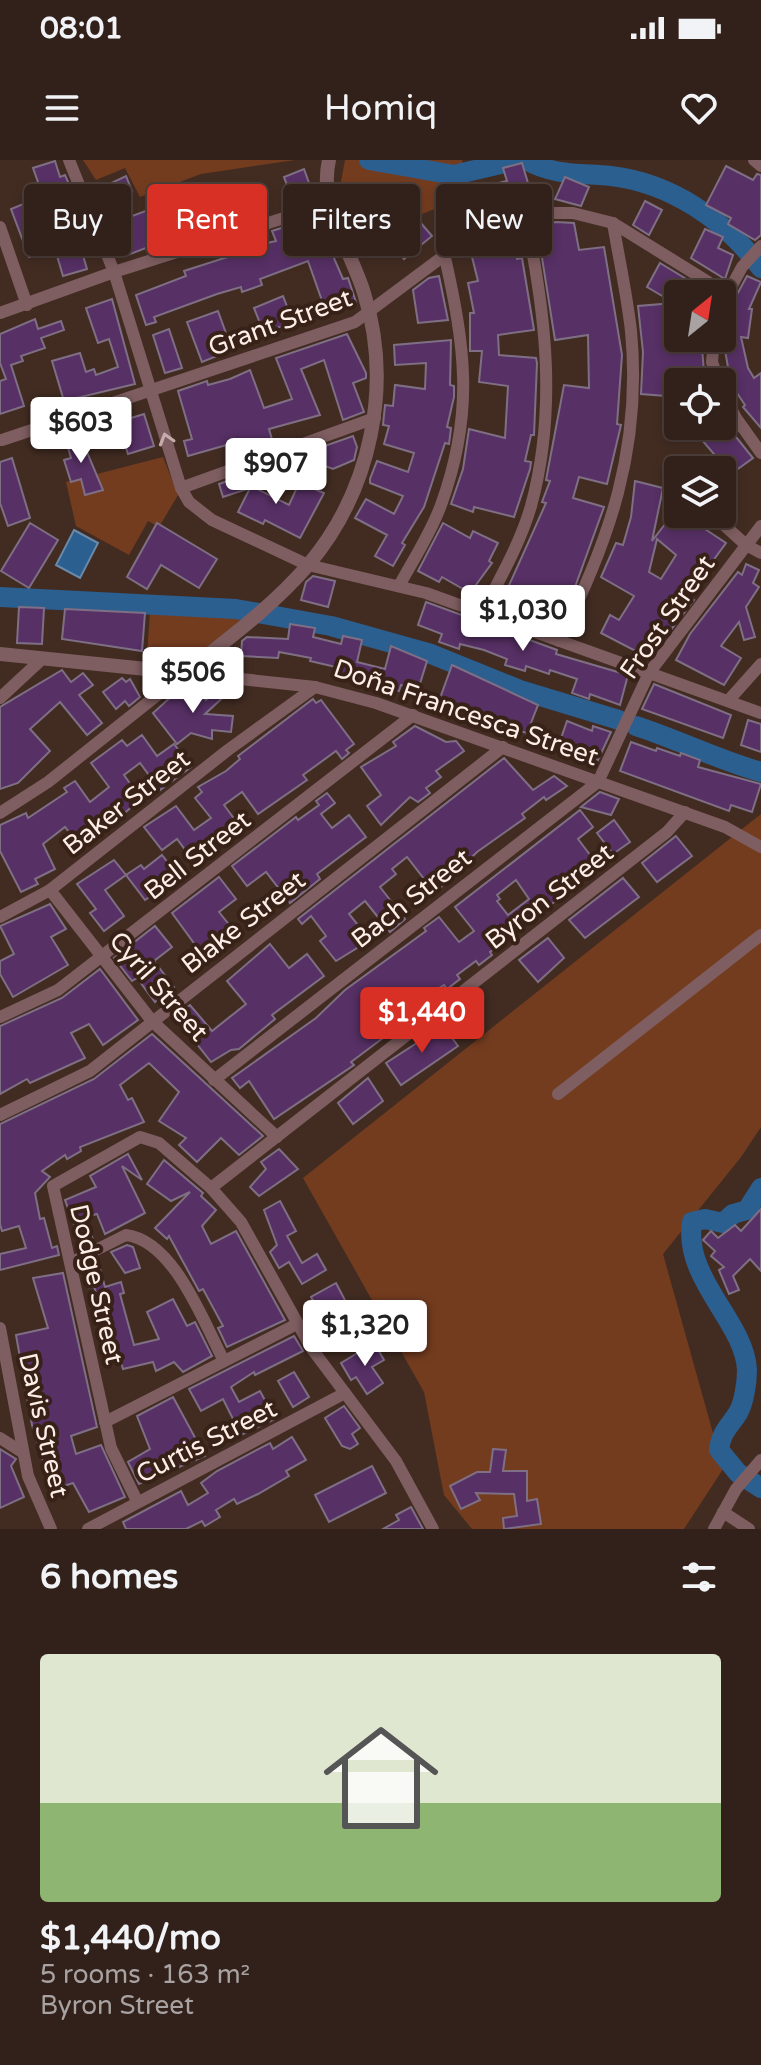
<!DOCTYPE html>
<html lang="en">
<head>
<meta charset="utf-8">
<style>
  body { margin:0; font-family:"Varela Round",sans-serif; background:#3d2e27; color:#f1f3f6; height:100vh; display:flex; flex-direction:column; font-size:30px; white-space:nowrap }
  * { box-sizing:border-box; margin:0 }
  p { font-size:26px; color:#a8a3a2 }
  .icon { flex:none; width:44px; height:44px; fill:none; stroke:currentColor; stroke-width:2; stroke-linecap:round; stroke-linejoin:round }
  .map { position:relative; height:1369px; overflow:hidden }
  .details { display:flex; flex-direction:column; background:#32211a; flex:1 }
  .details>* { flex:none }
  .guide { position:absolute; left:24px; top:24px; width:714px; height:72px; display:flex; gap:16px }
  .needle { width:52px; rotate:30deg }
  .fabs { position:absolute; left:664px; top:120px; display:grid; gap:16px }
  .fabs a { display:grid; place-items:center; width:72px; height:72px; border-radius:8px; background:#32211a; box-shadow:0 4px 12px #0003,0 0 0 2px #4d3e39; font-size:40px }
  .price { position:absolute; translate:-50% -68px; padding:0 18px; border-radius:8px; background:#fff; color:#222; font-size:26px; line-height:52px; filter:drop-shadow(0 2px 4px #0008) }
  .price::after { content:''; position:absolute; left:50%; top:48px; width:24px; height:18px; margin-left:-12px; background:inherit; clip-path:polygon(0 0,100% 0,50% 100%) }
  .price.current { background:#d93025; color:#fff }
  ul { padding:0; list-style:none }
  li { display:grid; align-content:center; gap:16px; height:424px; padding:0 40px }
  li span { display:grid; place-items:center; height:248px; border-radius:8px; color:#555 }
  li>.icon { margin-inline-start:auto }
  span .icon { width:144px; height:144px; fill:#fffc; stroke-width:1 }
  li b { font-size:34px }
  h2 { display:flex; justify-content:space-between; align-items:center; height:96px; padding:0 40px; font-size:34px }
  .chip { padding:0 28px; border-radius:8px; background:#32211a; box-shadow:0 4px 12px #0003,0 0 0 2px #4d3e39; font-size:28px; line-height:72px }
  .chip.current { background:#d93025; color:#fff }
  .status { display:flex; justify-content:space-between; align-items:center; height:56px; padding:0 40px; background:#32211a; direction:ltr }
  .status svg { height:22px; fill:currentColor }
  header { display:flex; justify-content:space-between; align-items:center; height:104px; padding:0 40px; background:#32211a; font-size:36px; font-weight:600 }
  .map>svg:first-child { display:block }
</style>
</head>
<body>
<div class="status"><b>08:01</b><svg viewBox="0 0 49 12"><path d="M0 12V9h3v3zM5 12V6h3v6zM10 12V3h3v9zM15 12V0h3v12zM26 1h20v11H26zM47 4h2v5h-2z"/></svg></div>
<header><svg class="icon" aria-label="menu" viewBox="0 0 24 24"><path d="M4 6h16M4 12h16M4 18h16"/></svg>Homiq<svg class="icon" aria-label="heart" viewBox="0 0 24 24"><path d="M12 20l-8-8c-3-5 5-10 8-4 3-6 11-1 8 4z"/></svg></header>
<div class="map">
<svg width="761" height="1369" viewBox="0 0 761 1369">
  <rect width="100%" height="100%" fill="#422c22"/>
  <g fill="#743c1f">
    <polygon points="83,0 295,0 201,14 140,37 125,8 96,20"/>
    <polygon points="345,0 462,0 472,34 357,80 338,38"/>
    <polygon points="163,297 178,335 159,367 148,361 129,395 76,366 66,322"/>
    <polygon points="150,452 247,455 187,504 147,495"/>
    <polygon points="761,654 761,967 741,997 663,1094 723,1309 684,1369 472,1369 444,1335 424,1232 303,1018"/>
  </g>
  <polygon fill="#2b5f90" stroke="#6a8aaa" stroke-width="2" points="74,370 98,383 80,418 56,405"/>
  <g fill="none" stroke-linecap="round" stroke-linejoin="round">
    <g stroke="#2b5f90" stroke-width="20">
      <polyline points="369,0 454,15 517,0"/>
      <path d="M526,0C555,16 578,13 611,16C671,23 725,60 761,108"/>
      <polyline points="0,437 236,449 331,466 431,494 520,530 619,560"/>
      <path d="M636,566C679,580 718,600 761,612"/>
      <path d="M761,1028L747,1050L733,1054L723,1063L705,1059L692,1062C683,1119 745,1162 747,1210C747,1222 744,1243 738,1253C729,1267 721,1272 719,1290L738,1313L761,1328"/>
    </g>
  </g>
  <g fill="#573065" stroke="#7f6f85" stroke-width="2" fill-rule="evenodd">
    <polygon points="55,1 60,17 65,15 73,33 45,42 33,8"/>
    <polygon points="522,3 534,43 515,49 512,40 477,53 469,30 507,21 503,8"/>
    <polygon points="726,6 753,20 757,14 761,15 761,75 755,80 728,64 731,58 706,45"/>
    <polygon points="304,9 314,37 294,44 284,17"/>
    <polygon points="126,16 132,31 112,40 105,26"/>
    <polygon points="565,17 589,27 581,46 555,39"/>
    <polygon points="254,24 264,49 199,76 192,58 154,71 159,83 125,96 113,63 205,29 210,42"/>
    <polygon points="38,38 52,80 87,69 95,88 82,92 87,109 63,116 55,89 29,97 11,49"/>
    <polygon points="645,41 662,50 649,75 633,65"/>
    <polygon points="414,55 432,76 404,99 382,72 395,61 400,67"/>
    <polygon points="318,61 343,119 348,118 356,142 326,152 308,101 260,119 262,125 242,132 241,127 217,134 154,157 156,162 146,165 136,135 186,116 184,111 234,95 232,91 276,81 272,71 294,64 296,70"/>
    <polygon points="556,62 574,63 579,90 604,87 622,195 617,264 621,265 607,324 579,317 573,338 604,347 575,427 572,426 550,465 502,441 546,343 542,342 550,321 546,320 564,225 589,228 588,175 555,180 537,66"/>
    <polygon points="705,69 723,77 718,88 733,95 725,119 691,98"/>
    <polygon points="504,74 506,88 514,86 517,99 522,98 534,170 498,175 499,195 536,198 537,203 534,275 531,275 525,301 531,302 530,309 514,357 474,347 473,352 451,344 463,309 469,269 505,278 508,226 479,222 482,191 470,191 470,153 474,153 468,123 478,121 470,89 490,84 489,81"/>
    <polygon points="660,103 711,134 678,134 678,178 701,178 705,222 678,222 678,237 641,234 643,192 638,146 674,143 647,127"/>
    <polygon points="439,116 448,160 418,163 413,130 429,118"/>
    <polygon points="747,116 761,122 749,149 752,149 748,178 741,177 748,208 754,218 761,213 761,268 743,247 745,245 731,224 723,179 728,151"/>
    <polygon points="283,136 293,162 264,173 254,148"/>
    <polygon points="112,139 135,224 64,241 52,201 80,193 86,212 94,209 96,215 118,207 109,179 98,183 86,148"/>
    <polygon points="218,151 232,190 202,202 187,162"/>
    <polygon points="35,159 38,169 61,161 64,170 41,178 45,188 21,196 23,201 11,205 24,246 0,254 0,221 6,219 0,203 0,174"/>
    <polygon points="169,169 182,208 165,213 153,175"/>
    <polygon points="347,174 366,213 366,218 353,223 364,252 343,260 324,200 301,209 320,255 269,269 273,283 231,290 230,284 188,296 184,281 192,279 178,231 207,221 208,225 230,219 250,210 264,248 292,239 276,198"/>
    <polygon points="451,180 450,225 454,226 454,237 447,267 451,268 449,284 445,283 424,347 402,383 405,385 393,406 375,396 387,375 355,358 366,339 394,354 403,336 370,323 370,319 377,301 408,312 414,293 384,284 389,266 383,265 385,245 393,246 395,225 425,229 426,203 395,205 394,185"/>
    <polygon points="144,254 154,286 128,294 118,262"/>
    <polygon points="724,262 753,298 731,314 701,279"/>
    <polygon points="79,273 103,330 85,335 81,319 71,322 64,300 71,298 65,277"/>
    <polygon points="353,276 357,287 354,300 333,309 317,303 313,311 319,314 272,327 265,307"/>
    <polygon points="12,298 30,358 8,366 0,343 0,302"/>
    <polygon points="242,316 245,323 289,345 299,323 324,333 300,378 265,360 263,364 238,352 250,328 223,337 219,324"/>
    <path d="M635,321L663,328L652,381L676,350L726,383L687,436L694,440L649,498L601,473L610,455L619,460L634,436L601,417L616,383L623,385L631,357ZM657,379L676,395L661,419L649,412Z"/>
    <polygon points="30,363 58,380 29,428 1,411"/>
    <polygon points="157,363 217,399 199,428 161,405 147,429 127,417"/>
    <polygon points="443,363 470,378 473,371 498,383 489,401 492,403 470,433 442,417 439,422 418,411"/>
    <polygon points="746,404 759,410 753,423 759,427 746,447 755,477 744,480 739,462 721,486 741,498 724,525 676,500 690,474 738,412 742,415"/>
    <polygon points="313,416 335,421 328,447 301,440 306,422"/>
    <polygon points="426,442 557,490 556,494 628,515 620,545 590,534 589,539 572,533 577,519 550,510 549,514 526,506 525,511 505,505 507,499 484,490 460,484 459,489 439,482 442,474 418,465"/>
    <polygon points="19,447 44,448 42,484 17,483"/>
    <polygon points="65,449 145,453 142,491 62,479"/>
    <polygon points="290,464 315,468 313,477 341,484 343,476 362,480 357,502 385,509 391,486 427,501 418,530 401,525 399,531 335,513 336,507 310,501 311,498 279,492 278,498 241,496 242,481 247,477 288,479"/>
    <polygon points="452,505 538,545 527,573 483,560 439,541"/>
    <polygon points="62,510 71,522 83,513 93,525 79,535 102,563 87,575 60,542 30,569 50,591 18,623 0,629 0,547"/>
    <polygon points="122,518 126,522 130,519 140,537 129,546 125,541 116,549 103,532"/>
    <polygon points="654,524 731,555 723,578 642,549"/>
    <polygon points="221,526 231,530 205,554 233,556 231,572 212,570 212,579 191,573 177,584 153,553 182,527 188,533 195,528 206,540"/>
    <polygon points="313,539 316,543 321,540 354,584 346,590 349,593 342,599 336,591 303,615 307,620 258,654 242,632 224,645 241,668 195,703 177,679 162,690 144,667 176,646 194,670 211,658 195,638 202,632 198,627 226,611 240,599 238,596"/>
    <polygon points="748,560 761,564 761,592 741,585"/>
    <polygon points="567,561 592,571 593,566 611,572 598,600 559,584"/>
    <polygon points="415,566 446,582 456,581 464,591 436,611 441,617 426,628 430,633 418,642 410,637 381,665 367,646 381,635 361,607 396,586 393,582"/>
    <polygon points="142,575 157,596 174,584 191,607 160,630 140,603 124,615 141,639 82,689 65,667 43,684 55,709 35,719 38,724 21,732 0,691 0,665 26,653 28,658 67,632 64,628 75,621 90,642 109,627 91,603 122,580 127,586"/>
    <polygon points="631,582 656,591 657,588 680,596 681,593 700,600 698,607 761,624 752,652 731,645 729,651 620,611"/>
    <polygon points="504,598 533,630 554,616 567,626 546,640 544,637 522,654 525,658 477,692 435,733 407,697 392,709 396,714 380,727 405,759 390,772 365,741 349,754 370,780 336,801 320,781 326,776 311,756 302,764 298,759"/>
    <polygon points="600,632 619,639 611,655 581,647"/>
    <polygon points="327,633 335,643 321,654 332,668 349,655 366,677 317,714 320,719 290,743 266,712 247,726 232,706 296,657 298,660 319,645 316,641"/>
    <path d="M580,650L593,667L578,679L597,704L553,743L502,778L504,781L490,792L492,795L479,805L476,801L457,815L460,819L447,829L444,825L426,836L410,848L415,854L351,902L354,905L274,959L249,921L240,928L232,918L316,858L345,830L426,771L424,768L439,757L459,782L474,771L455,747ZM516,720L529,739L508,755L497,741L500,739L497,735Z"/>
    <polygon points="614,660 630,682 613,694 597,673"/>
    <polygon points="676,676 692,696 657,722 642,703"/>
    <polygon points="162,695 179,717 145,740 126,715 141,705 144,709"/>
    <polygon points="114,700 126,715 105,730 124,756 104,771 90,753 96,749 77,724"/>
    <polygon points="219,717 236,739 219,752 239,777 207,801 172,753"/>
    <polygon points="623,718 639,737 585,778 569,760"/>
    <polygon points="50,744 66,769 51,777 68,805 13,837 0,814 0,801 14,794 0,766"/>
    <polygon points="155,766 172,787 154,801 174,827 155,842 137,818 132,821 114,798"/>
    <polygon points="548,778 564,798 538,822 519,800"/>
    <polygon points="270,784 289,808 307,794 324,816 272,855 275,859 239,889 231,890 211,902 175,856 190,845 212,871 246,844 227,821"/>
    <polygon points="100,809 138,860 103,885 89,864 71,873 85,898 30,923 27,919 0,934 0,866 62,838"/>
    <polygon points="443,866 458,886 401,925 386,903"/>
    <polygon points="152,874 263,976 239,995 221,978 197,1002 179,985 186,978 159,961 179,932 149,903 120,925 128,940 132,938 144,962 80,987 81,991 67,999 65,995 42,1011 50,1017 35,1033 40,1059 44,1058 52,1088 57,1086 59,1095 0,1110 0,1094 26,1088 19,1066 2,1071 0,1064 0,964 94,919"/>
    <polygon points="368,918 383,941 353,964 338,943"/>
    <polygon points="279,989 298,1009 259,1036 250,1027 266,1009 261,1002"/>
    <polygon points="128,994 142,1020 122,1006 145,1053 105,1074 97,1054 86,1057 93,1080 82,1086 65,1040 96,1027 90,1016"/>
    <polygon points="164,1000 203,1033 201,1036 216,1050 202,1066 211,1084 236,1071 285,1160 227,1187 218,1168 223,1166 203,1129 199,1131 169,1076 167,1079 155,1068 190,1032 171,1041 147,1024"/>
    <polygon points="280,1041 296,1071 287,1076 302,1103 317,1094 326,1110 302,1124 289,1102 279,1108 270,1092 277,1085 264,1050"/>
    <polygon points="761,1049 761,1111 750,1099 733,1116 739,1130 729,1134 719,1110 724,1107 711,1096 715,1091 703,1080 711,1071 718,1078 735,1065 741,1071"/>
    <polygon points="127,1085 133,1087 140,1108 125,1113 111,1092"/>
    <polygon points="99,1105 105,1127 121,1122 124,1133 120,1134 134,1185 159,1179 147,1152 173,1139 187,1166 195,1162 212,1196 183,1212 174,1202 156,1211 153,1202 123,1209 120,1199 106,1201 99,1165 104,1164 94,1126 89,1128 84,1109"/>
    <polygon points="63,1113 97,1267 71,1276 76,1294 101,1285 125,1337 89,1352 73,1323 52,1330 32,1265 16,1175 48,1168 33,1118"/>
    <polygon points="336,1123 347,1144 331,1152 342,1172 326,1181 316,1164 324,1160 311,1137"/>
    <polygon points="294,1176 303,1191 255,1215 254,1212 231,1227 239,1242 260,1231 275,1259 241,1275 223,1239 201,1251 189,1229"/>
    <polygon points="374,1183 384,1200 372,1207 383,1223 367,1234 356,1217 351,1220 341,1203"/>
    <polygon points="294,1212 309,1237 293,1247 278,1221"/>
    <polygon points="173,1237 205,1296 139,1324 128,1302 150,1289 137,1256"/>
    <polygon points="344,1246 360,1268 352,1274 358,1284 350,1289 342,1286 325,1258"/>
    <polygon points="292,1277 306,1300 286,1311 289,1316 258,1334 237,1344 234,1339 216,1350 220,1357 205,1366 202,1361 186,1369 126,1369 123,1362 181,1331 188,1345 208,1333 201,1323 217,1311 270,1283 273,1289"/>
    <polygon points="0,1289 16,1299 11,1306 24,1337 0,1348"/>
    <polygon points="493,1289 506,1290 503,1311 527,1311 527,1341 537,1339 541,1364 504,1369 503,1358 517,1356 514,1334 476,1333 480,1340 461,1349 450,1326 477,1312 490,1312"/>
    <polygon points="372,1306 386,1333 329,1362 315,1335"/>
    <polygon points="411,1347 423,1369 383,1369 399,1360 396,1355"/>
  </g>
  <g fill="none" stroke-linecap="round" stroke-linejoin="round">
    <g stroke="#7f5e61" stroke-width="12">
      <polyline points="69,0 114,112 181,328 189,342 212,360 308,405 426,433 761,553"/>
      <polyline points="754,0 761,6"/>
      <polyline points="0,67 27,145"/>
      <polyline points="722,144 742,107 761,86"/>
      <polyline points="0,153 114,112 328,44"/>
      <polyline points="714,178 712,202 719,222"/>
      <polyline points="722,231 736,258 761,293"/>
      <polyline points="2,280 355,162 461,83 505,64 553,53 573,53 613,63 726,133"/>
      <polyline points="181,328 375,258"/>
      <polyline points="712,354 746,385 761,393"/>
      <path d="M399,426C413,400 431,373 441,345C475,252 465,186 444,93"/>
      <path d="M482,453C500,418 520,384 531,346C557,251 546,155 526,59"/>
      <path d="M559,481C610,380 642,287 631,171C627,135 619,99 613,63"/>
      <polyline points="0,538 42,499"/>
      <polyline points="728,541 761,504"/>
      <polyline points="0,653 48,622 185,513 315,527 376,543 725,667 761,687"/>
      <polyline points="50,730 152,861 277,977"/>
      <polyline points="0,757 50,730 228,590 315,527"/>
      <polyline points="0,857 58,830 413,555"/>
      <polyline points="214,920 598,622 649,513 761,366"/>
      <polyline points="558,934 761,775"/>
      <polyline points="0,955 90,911 503,587"/>
      <polyline points="211,1028 667,672 685,652"/>
      <path d="M72,1102L126,1075C174,1081 203,1161 224,1201"/>
      <polyline points="0,1168 28,1316 51,1369"/>
      <polyline points="105,1262 297,1164"/>
      <polyline points="0,1278 22,1292"/>
      <polyline points="137,1341 111,1288 53,1026 140,977 159,983 211,1028 241,1062 312,1189 396,1301 433,1369"/>
      <polyline points="723,1352 749,1369"/>
      <polyline points="88,1369 345,1233"/>
      <polyline points="714,1369 736,1329 761,1300"/>
    </g>
    <path stroke="#7f5e61" stroke-width="14" d="M0,494L185,513C228,479 273,446 309,404C371,330 393,225 364,133C351,90 318,47 329,0"/>
  </g>
  <defs><path id="oneway-chevron" d="M-2-3.5L2.5 0L-2 3.5" fill="none" stroke-width="1.6" stroke-linecap="round" stroke-linejoin="round" transform="scale(2)"/></defs>
  <use stroke="#c4adab" href="#oneway-chevron" transform="translate(166 279) rotate(-107)"/>
  <g text-anchor="middle" stroke-width="8" stroke-linejoin="round" paint-order="stroke">
    <g font-size="26" fill="#fdeee7" stroke="#382218">
      <text transform="translate(280 162) rotate(-20)" y="9">Grant Street</text>
      <text transform="translate(667 457) rotate(-55)" y="9">Frost Street</text>
      <text transform="translate(466 552) rotate(19)" y="9">Doña Francesca Street</text>
      <text transform="translate(126 642) rotate(-38)" y="9">Baker Street</text>
      <text transform="translate(197 695) rotate(-38)" y="9">Bell Street</text>
      <text transform="translate(549 736) rotate(-38)" y="9">Byron Street</text>
      <text transform="translate(411 738) rotate(-38)" y="9">Bach Street</text>
      <text transform="translate(243 762) rotate(-38)" y="9">Blake Street</text>
      <text transform="translate(159 826) rotate(49)" y="9">Cyril Street</text>
      <text transform="translate(97 1124) rotate(77)" y="9">Dodge Street</text>
      <text transform="translate(44 1265) rotate(77)" y="9">Davis Street</text>
      <text transform="translate(206 1281) rotate(-27)" y="9">Curtis Street</text>
    </g>
  </g>
</svg>
<div class="fabs">
<a><svg class="needle" viewBox="-14 -14 28 28"><path d="M0-13l5 13h-10z" fill="#e53935"/><path d="M0 13l5-13h-10z" fill="#a8a3a2"/></svg></a>
<a><svg class="icon" aria-label="locate" viewBox="0 0 24 24"><circle cx="12" cy="12" r="6"/><path d="M12 2v4M12 18v4M2 12h4M18 12h4"/></svg></a>
<a><svg class="icon" aria-label="layers" viewBox="0 0 24 24"><path d="M12 4l9 5-9 5-9-5zM3 14l9 5 9-5"/></svg></a>
</div>
<b class="price" style="left:81px;top:305px">$603</b>
<b class="price" style="left:276px;top:346px">$907</b>
<b class="price" style="left:523px;top:493px">$1,030</b>
<b class="price" style="left:193px;top:555px">$506</b>
<b class="price current" style="left:422px;top:895px">$1,440</b>
<b class="price" style="left:365px;top:1208px">$1,320</b>
<div class="guide">
<a class="chip">Buy</a>
<a class="chip current">Rent</a>
<a class="chip">Filters</a>
<a class="chip">New</a>
</div>
</div>
<section class="details">
<h2>6 homes<svg class="icon" aria-label="filters" viewBox="0 0 24 24"><path d="M4 7h16M4 17h16"/><circle cx="9" cy="7" r="2"/><circle cx="15" cy="17" r="2"/></svg></h2>
<ul>
<li><span style="background:linear-gradient(#dfe7d0 60%,#8fb573 0)"><svg class="icon" aria-label="home" viewBox="0 0 24 24"><path d="M3 11l9-7 9 7M6 9v11h12V9"/></svg></span><div><b>$1,440/mo</b><p>5 rooms · 163 m²</p><p>Byron Street</p></div></li>
</ul>
</section>
</body>
</html>
